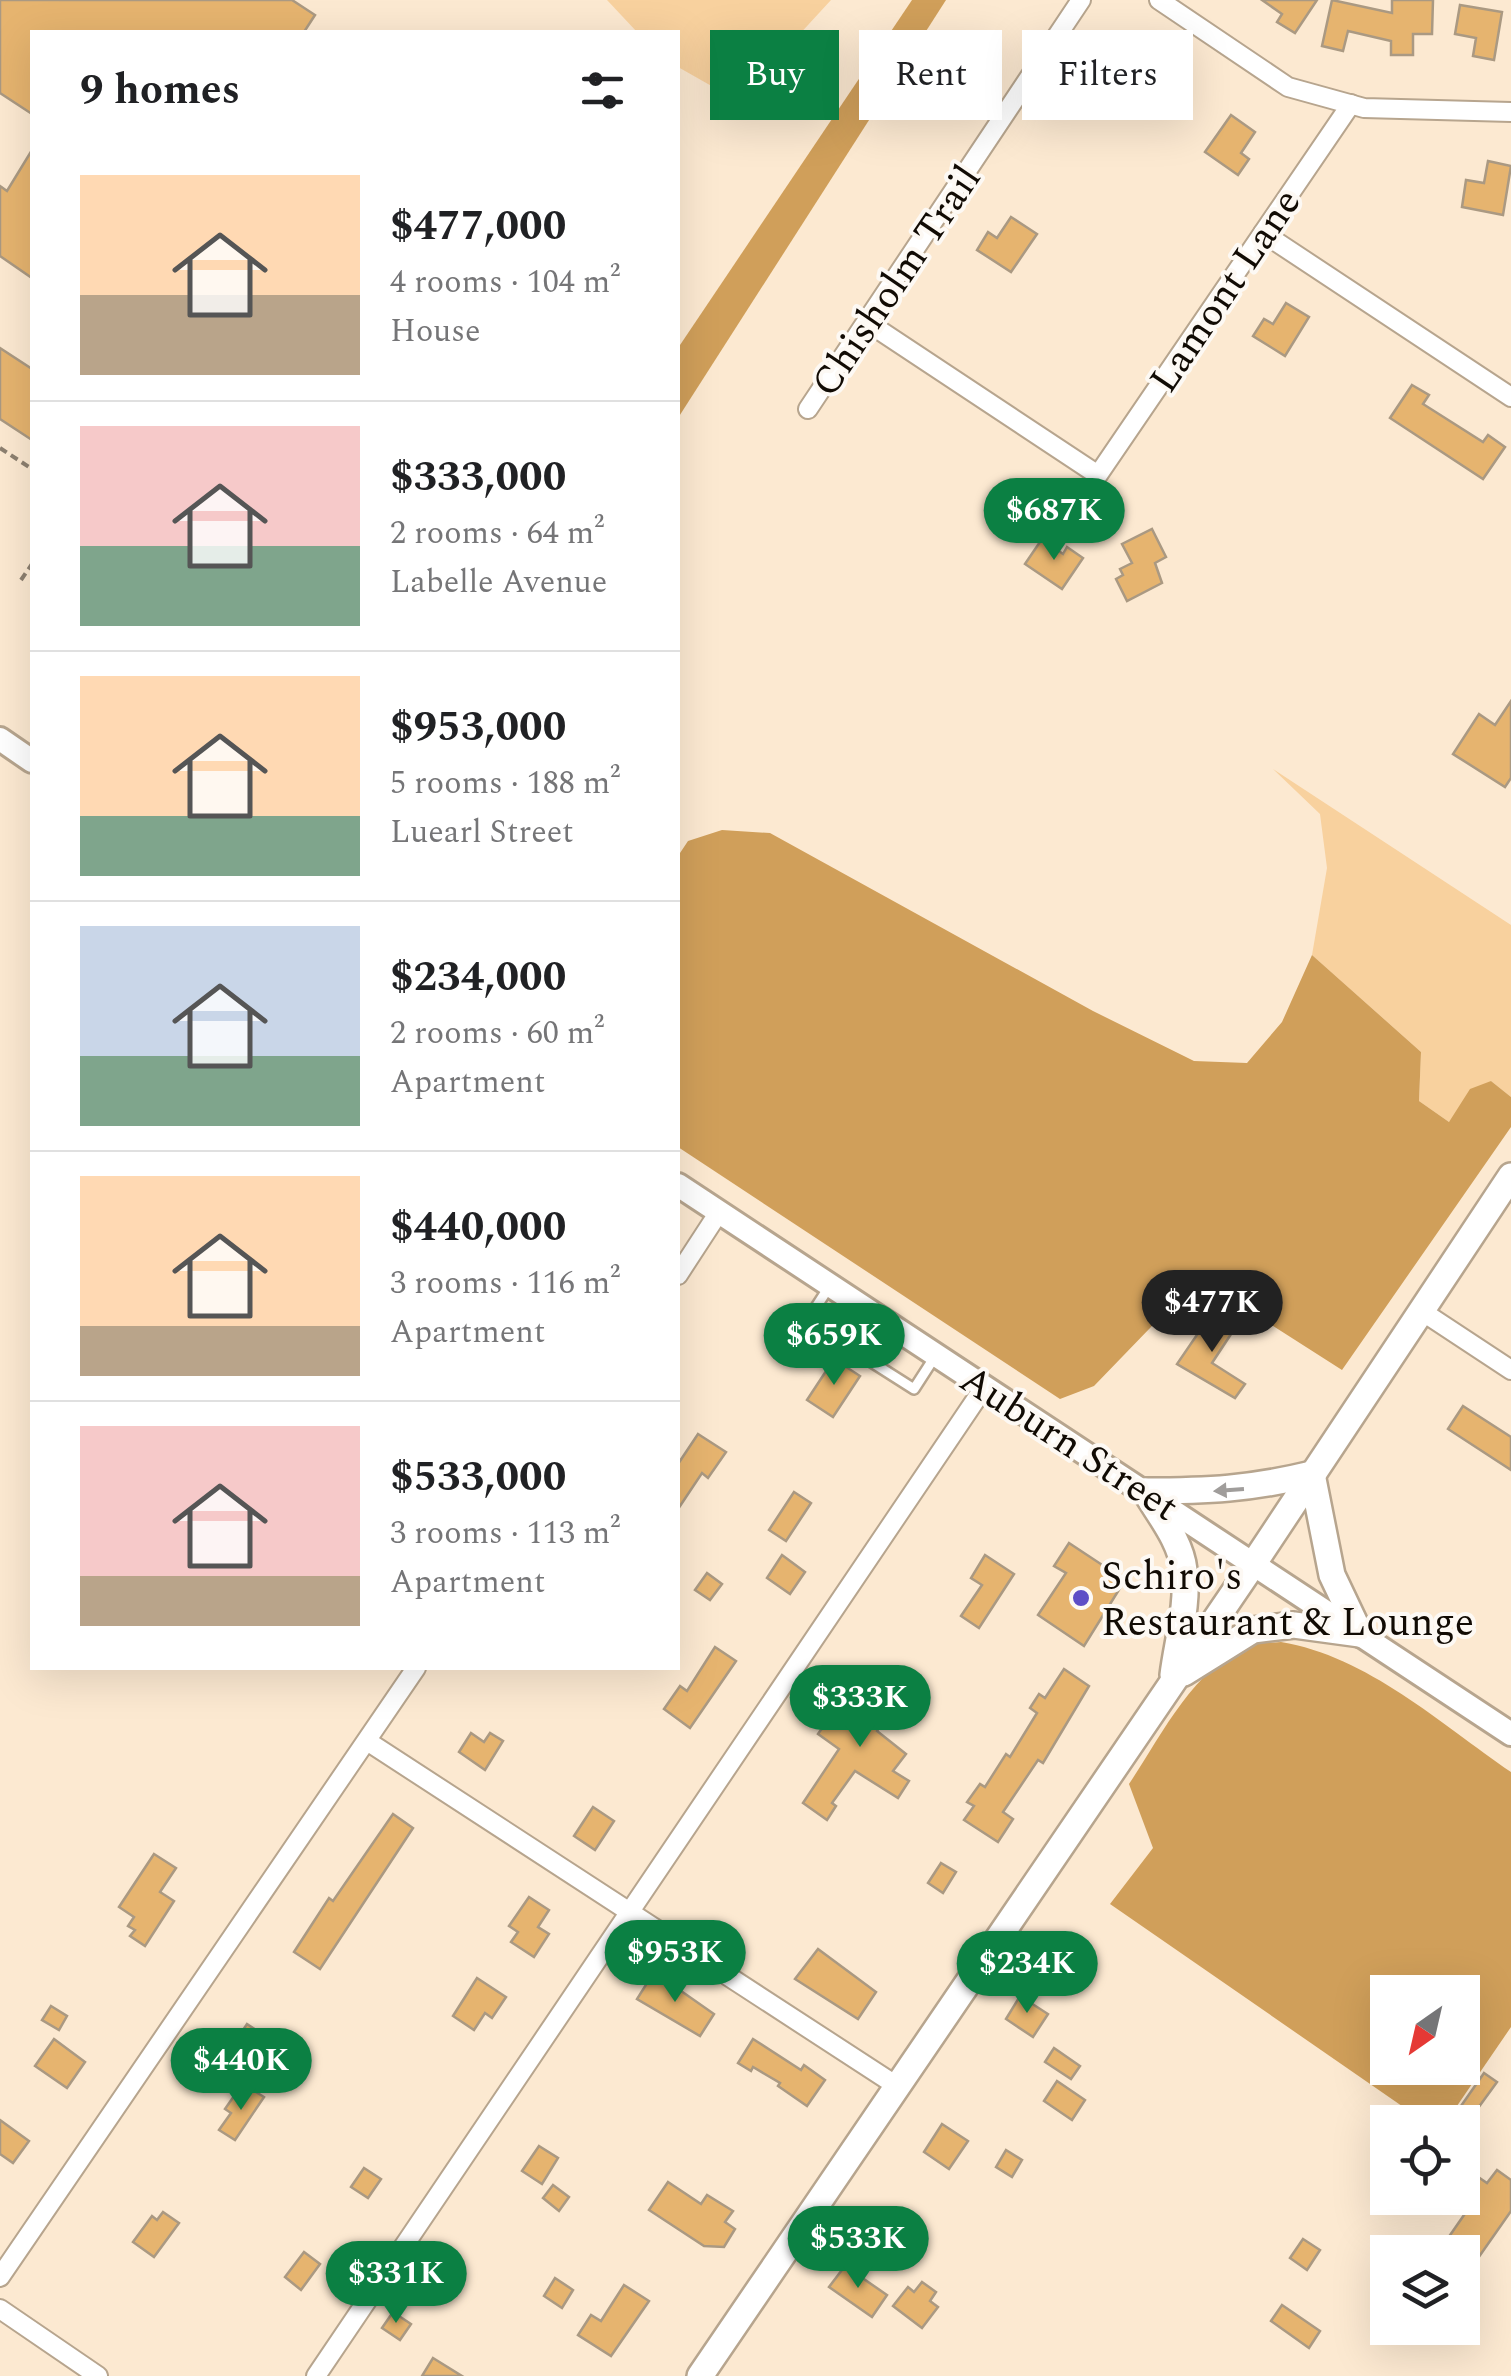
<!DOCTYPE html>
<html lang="en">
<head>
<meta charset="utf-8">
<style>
  body { margin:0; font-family:Spectral,serif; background:#f2f2f2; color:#202124; height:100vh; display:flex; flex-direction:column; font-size:38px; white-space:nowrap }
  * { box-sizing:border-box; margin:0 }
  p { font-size:32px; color:#757577 }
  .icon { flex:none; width:55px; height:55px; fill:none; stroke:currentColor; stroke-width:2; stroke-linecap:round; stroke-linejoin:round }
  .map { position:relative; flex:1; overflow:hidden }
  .side { position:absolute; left:30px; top:30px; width:650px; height:1640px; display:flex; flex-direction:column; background:#fff; border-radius:0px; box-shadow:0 10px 40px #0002 }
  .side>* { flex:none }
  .banner { position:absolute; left:710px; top:30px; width:650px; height:90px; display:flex; gap:20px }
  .needle { width:65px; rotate:214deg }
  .fabs { position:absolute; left:1370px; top:1975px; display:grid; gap:20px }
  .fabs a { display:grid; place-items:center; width:110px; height:110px; border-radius:0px; background:#fff; box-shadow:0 10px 40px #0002; font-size:50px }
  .price { position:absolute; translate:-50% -85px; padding:0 22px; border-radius:35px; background:#0b8043; color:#fff; font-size:32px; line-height:65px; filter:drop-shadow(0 2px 5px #0008) }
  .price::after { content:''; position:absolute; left:50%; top:60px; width:30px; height:22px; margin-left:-15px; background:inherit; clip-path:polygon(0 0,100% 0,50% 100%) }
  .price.current { background:#222; color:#fff }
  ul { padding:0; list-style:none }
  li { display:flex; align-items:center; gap:30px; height:250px; padding:0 50px }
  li+li { border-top:2px solid #e0e0e0 }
  li span { display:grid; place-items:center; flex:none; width:280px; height:200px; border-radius:0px; color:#555 }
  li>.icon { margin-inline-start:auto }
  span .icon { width:120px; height:120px; fill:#fffc; stroke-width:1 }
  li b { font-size:42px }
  h2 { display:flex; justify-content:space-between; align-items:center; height:120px; padding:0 50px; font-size:42px }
  .tag { padding:0 35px; border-radius:0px; background:#fff; box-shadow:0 10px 40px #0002; font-size:35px; line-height:90px }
  .tag.current { background:#0b8043; color:#fff }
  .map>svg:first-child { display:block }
</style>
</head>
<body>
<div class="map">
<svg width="1511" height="2376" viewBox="0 0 1511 2376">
  <rect width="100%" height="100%" fill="#fce9d1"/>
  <g fill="#f8d19e">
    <polygon points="607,0 831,0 738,101 678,67 678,32 637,32"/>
    <polygon points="1273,769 1511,925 1511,1097 1491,1081 1449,1122 1419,1101 1421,1052 1312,955 1327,868 1320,814"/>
  </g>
  <g fill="#d09f5a" fill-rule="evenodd">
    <polygon points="912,0 946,0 678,418 678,348"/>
    <polygon points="722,830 770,833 1093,1011 1194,1061 1247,1063 1282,1022 1312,955 1421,1052 1419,1101 1449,1122 1470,1089 1491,1081 1511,1097 1511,1127 1342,1370 1193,1275 1151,1327 1094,1386 1060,1399 678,1147 678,856 688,841"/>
    <path d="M1281,1642C1367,1656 1441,1724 1511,1772V2027L1446,2122H1425L1110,1904L1153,1848L1129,1784C1162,1735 1193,1668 1250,1645C1260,1642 1271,1643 1281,1642ZM1388,1992H1462V2068H1388Z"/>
  </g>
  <g fill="#e6b46f" stroke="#aa9982" stroke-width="2.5">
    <polygon points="0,0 292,0 315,15 304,32 32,32 32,114 0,93"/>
    <polygon points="1262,0 1317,0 1295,33 1277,22 1282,14"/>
    <polygon points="1332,0 1392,13 1392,0 1433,0 1432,34 1413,34 1413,55 1391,55 1391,41 1348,31 1343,51 1322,46"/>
    <polygon points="1460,5 1502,12 1494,60 1473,56 1476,38 1455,34"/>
    <polygon points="1119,39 1149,59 1124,98 1102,83 1116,61 1108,57"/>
    <polygon points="1231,115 1255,132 1241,153 1249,159 1238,175 1205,152"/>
    <polygon points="32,150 32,278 0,256 0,186 7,191"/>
    <polygon points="1488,161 1511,166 1503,215 1462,207 1466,180 1484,183"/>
    <polygon points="1011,217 1037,234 1011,272 977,250 988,232 997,238"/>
    <polygon points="1286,303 1309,317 1285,356 1253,336 1264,319 1273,324"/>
    <polygon points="0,348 32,369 32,440 0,419"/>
    <polygon points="1412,385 1429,395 1423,404 1483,442 1488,435 1505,447 1483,479 1390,418"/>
    <polygon points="1152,529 1166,557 1155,563 1162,583 1127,601 1116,579 1123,575 1120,569 1132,563 1122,544"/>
    <polygon points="1042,539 1063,554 1067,547 1083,558 1062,589 1025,564"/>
    <polygon points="1511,701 1511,778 1505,787 1453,754 1479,714 1495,725"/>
    <polygon points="1214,1310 1237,1325 1212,1363 1245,1384 1235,1398 1177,1364"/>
    <polygon points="834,1359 860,1376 833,1417 807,1400"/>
    <polygon points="1463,1406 1511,1437 1511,1470 1448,1429"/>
    <polygon points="698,1434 726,1452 708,1478 702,1473 678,1509 678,1464"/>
    <polygon points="794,1492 811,1503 786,1541 769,1530"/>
    <polygon points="1069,1543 1125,1580 1084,1646 1038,1615 1066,1573 1054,1566"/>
    <polygon points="782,1555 805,1572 790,1594 767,1578"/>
    <polygon points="985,1555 1014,1574 979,1628 961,1616 982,1585 971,1578"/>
    <polygon points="707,1573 722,1584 710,1600 695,1590"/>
    <polygon points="715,1647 736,1661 690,1728 664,1709 680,1686 687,1691"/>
    <polygon points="1064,1669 1089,1686 1043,1763 1038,1760 1003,1812 1013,1819 998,1842 964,1820 974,1806 967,1802 980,1784 985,1787 1006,1754 1010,1757 1037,1713 1030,1708 1039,1694 1045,1698"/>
    <polygon points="868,1672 901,1693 877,1731 906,1754 893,1771 909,1781 898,1798 855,1771 832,1803 836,1806 827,1820 803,1803 839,1749 818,1734 830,1717 835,1720 837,1717 852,1727 869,1700 856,1691"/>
    <polygon points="471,1733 484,1742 490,1733 503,1741 485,1770 459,1752"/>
    <polygon points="593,1807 614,1821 595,1850 574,1836"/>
    <polygon points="393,1814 413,1828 320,1969 294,1952 329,1898 333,1901"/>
    <polygon points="154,1854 176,1868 160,1892 174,1901 145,1946 130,1936 135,1930 128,1926 134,1917 119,1907"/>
    <polygon points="941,1863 956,1872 943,1893 928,1883"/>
    <polygon points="529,1897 549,1910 538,1927 549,1934 534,1957 511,1942 518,1932 509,1926"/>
    <polygon points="818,1949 876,1992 858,2019 795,1979"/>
    <polygon points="654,1972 714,2014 700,2036 637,1999"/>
    <polygon points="477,1978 506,1997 492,2018 485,2013 474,2030 453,2016"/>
    <polygon points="1020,1996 1048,2014 1033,2037 1006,2019"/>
    <polygon points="51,2006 67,2016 59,2030 42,2020"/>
    <polygon points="247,2024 275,2043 259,2066 238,2052 246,2041 239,2036"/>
    <polygon points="54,2039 85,2062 67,2088 35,2066"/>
    <polygon points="753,2039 801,2070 804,2065 825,2080 807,2106 778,2086 780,2083 753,2067 751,2071 738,2063"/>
    <polygon points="1054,2048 1080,2066 1071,2079 1045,2062"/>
    <polygon points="1484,2073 1497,2082 1473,2115 1461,2106"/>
    <polygon points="1057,2081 1085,2100 1072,2120 1044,2101"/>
    <polygon points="248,2087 264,2097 235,2140 219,2130 231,2113 225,2109 234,2096 239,2100"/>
    <polygon points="0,2120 29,2141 13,2163 0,2154"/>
    <polygon points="942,2124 968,2141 949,2169 924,2152"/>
    <polygon points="539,2146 558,2158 542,2184 522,2171"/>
    <polygon points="1006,2150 1022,2160 1012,2177 996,2167"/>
    <polygon points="1462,2166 1487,2183 1497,2170 1511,2180 1511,2211 1476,2261 1446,2241 1464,2215 1439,2198 1462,2198"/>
    <polygon points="364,2168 381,2179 368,2198 351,2187"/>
    <polygon points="668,2182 701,2204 707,2195 733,2211 725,2222 735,2229 724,2247 704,2246 649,2210"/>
    <polygon points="553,2185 569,2197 559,2211 543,2198"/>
    <polygon points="163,2212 179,2223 154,2257 133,2242 152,2216 157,2220"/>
    <polygon points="1303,2239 1320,2250 1307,2270 1290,2258"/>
    <polygon points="304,2252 320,2264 301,2290 285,2277"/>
    <polygon points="845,2266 887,2295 872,2317 829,2287"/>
    <polygon points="555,2278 573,2290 562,2308 544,2296"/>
    <polygon points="922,2282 936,2292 930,2301 938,2307 922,2328 893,2306 908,2287 914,2292"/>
    <polygon points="624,2285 649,2301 611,2356 578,2335 591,2315 601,2321"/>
    <polygon points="1282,2305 1320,2331 1309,2348 1271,2321"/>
    <polygon points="393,2312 411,2324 400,2340 382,2328"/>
    <polygon points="433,2358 462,2376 422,2376"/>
  </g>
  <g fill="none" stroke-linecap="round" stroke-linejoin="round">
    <defs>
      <polyline id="service" points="829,1287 807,1321 914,1389 934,1358"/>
      <g id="minor">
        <polyline points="1159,0 1288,87 1364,108 1511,112"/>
        <polyline points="1263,233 1511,397"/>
        <polyline points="867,322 1098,475 1351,104"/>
        <polyline points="808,409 1081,0"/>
        <polyline points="678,1275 719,1212"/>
        <polyline points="1420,1310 1511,1370"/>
        <polyline points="367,1741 897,2086"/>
        <polyline points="0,2277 416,1668"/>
        <polyline points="0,2309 98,2376"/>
        <polyline points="316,2376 985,1386"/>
      </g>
      <g id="secondary">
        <polyline points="0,739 32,761"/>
        <polyline points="678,1185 1511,1734"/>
      </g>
      <g id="primary">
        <path d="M1145,1491C1208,1491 1250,1489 1312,1474L1332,1575L1360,1634"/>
        <path d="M1145,1491C1159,1515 1181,1541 1184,1570C1189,1603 1177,1642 1173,1675"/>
        <polyline points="1184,1673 1253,1630 1294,1625 1360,1634"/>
        <polyline points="700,2376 1254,1563 1511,1176"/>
      </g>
    </defs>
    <use href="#service" stroke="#b7a58e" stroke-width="14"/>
    <use href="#minor" stroke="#b7a58e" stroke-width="22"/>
    <use href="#secondary" stroke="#b7a58e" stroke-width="28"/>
    <use href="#primary" stroke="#b7a58e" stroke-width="30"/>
    <g stroke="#8d8070" stroke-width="4" stroke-dasharray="8 5" stroke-linecap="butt">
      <polyline points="0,448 32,469"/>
      <polyline points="21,580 32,564"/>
    </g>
    <use href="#service" stroke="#fff" stroke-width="9"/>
    <use href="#minor" stroke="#fff" stroke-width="18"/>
    <use href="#secondary" stroke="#fff" stroke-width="22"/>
    <use href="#primary" stroke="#fff" stroke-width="25"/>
  </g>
  <defs><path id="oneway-solid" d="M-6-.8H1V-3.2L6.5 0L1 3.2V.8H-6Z" transform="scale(2.5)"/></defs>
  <use fill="#a09d9b" href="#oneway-solid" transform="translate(1229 1490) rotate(176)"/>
  <circle fill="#5e4ec6" stroke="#fdf9f4" stroke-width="4" cx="1081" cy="1598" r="10"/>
  <g text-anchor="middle" stroke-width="8" stroke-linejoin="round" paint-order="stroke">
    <g font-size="40" fill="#110b04" stroke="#fdf9f4">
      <text transform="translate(895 280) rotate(-56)" y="14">Chisholm Trail</text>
      <text transform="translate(1224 290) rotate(-56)" y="14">Lamont Lane</text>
      <text transform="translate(1070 1442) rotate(33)" y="14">Auburn Street</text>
    </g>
    <g font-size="40" fill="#110b04" stroke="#fdf9f4" text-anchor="start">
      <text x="1101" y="1589">Schiro's<tspan x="1101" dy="46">Restaurant &amp; Lounge</tspan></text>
    </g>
  </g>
</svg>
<div class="fabs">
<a><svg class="needle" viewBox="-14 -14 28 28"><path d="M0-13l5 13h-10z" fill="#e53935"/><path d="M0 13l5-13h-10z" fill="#757577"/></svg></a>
<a><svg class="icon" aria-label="locate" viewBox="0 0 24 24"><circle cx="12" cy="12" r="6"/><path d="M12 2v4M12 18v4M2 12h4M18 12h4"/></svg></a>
<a><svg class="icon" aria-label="layers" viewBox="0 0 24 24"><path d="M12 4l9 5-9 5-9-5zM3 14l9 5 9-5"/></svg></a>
</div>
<b class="price" style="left:1054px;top:563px">$687K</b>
<b class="price current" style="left:1212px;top:1355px">$477K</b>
<b class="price" style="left:834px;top:1388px">$659K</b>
<b class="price" style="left:860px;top:1750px">$333K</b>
<b class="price" style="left:675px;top:2005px">$953K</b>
<b class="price" style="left:1027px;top:2016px">$234K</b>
<b class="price" style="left:241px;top:2113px">$440K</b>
<b class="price" style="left:858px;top:2291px">$533K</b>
<b class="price" style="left:396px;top:2326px">$331K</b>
<div class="banner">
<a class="tag current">Buy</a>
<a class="tag">Rent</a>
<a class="tag">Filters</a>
</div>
<section class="side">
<h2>9 homes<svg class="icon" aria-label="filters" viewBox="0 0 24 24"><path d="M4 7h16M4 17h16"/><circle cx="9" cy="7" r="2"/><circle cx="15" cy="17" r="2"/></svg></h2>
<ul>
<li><span style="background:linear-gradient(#ffd9b3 60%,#b9a48a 0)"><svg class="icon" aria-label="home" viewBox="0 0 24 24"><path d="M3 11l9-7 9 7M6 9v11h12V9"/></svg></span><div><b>$477,000</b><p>4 rooms · 104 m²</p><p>House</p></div></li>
<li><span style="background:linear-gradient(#f6c9c9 60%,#7fa58c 0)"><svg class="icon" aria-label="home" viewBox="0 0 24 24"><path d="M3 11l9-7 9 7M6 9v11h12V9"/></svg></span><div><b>$333,000</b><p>2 rooms · 64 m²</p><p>Labelle Avenue</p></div></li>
<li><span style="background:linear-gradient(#ffd9b3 70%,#7fa58c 0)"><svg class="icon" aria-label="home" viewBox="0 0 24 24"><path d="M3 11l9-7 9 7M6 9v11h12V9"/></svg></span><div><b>$953,000</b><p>5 rooms · 188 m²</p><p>Luearl Street</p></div></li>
<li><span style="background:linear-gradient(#c9d6e8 65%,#7fa58c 0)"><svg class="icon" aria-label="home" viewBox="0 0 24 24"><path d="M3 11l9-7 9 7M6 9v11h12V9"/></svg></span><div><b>$234,000</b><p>2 rooms · 60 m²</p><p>Apartment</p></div></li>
<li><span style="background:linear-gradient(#ffd9b3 75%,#b9a48a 0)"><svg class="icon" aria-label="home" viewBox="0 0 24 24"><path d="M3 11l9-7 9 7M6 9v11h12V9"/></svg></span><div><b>$440,000</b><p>3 rooms · 116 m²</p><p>Apartment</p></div></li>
<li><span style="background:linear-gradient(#f6c9c9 75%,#b9a48a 0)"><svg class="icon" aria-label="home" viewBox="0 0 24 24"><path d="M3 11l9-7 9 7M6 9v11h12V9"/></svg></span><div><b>$533,000</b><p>3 rooms · 113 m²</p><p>Apartment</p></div></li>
</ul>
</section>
</div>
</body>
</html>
